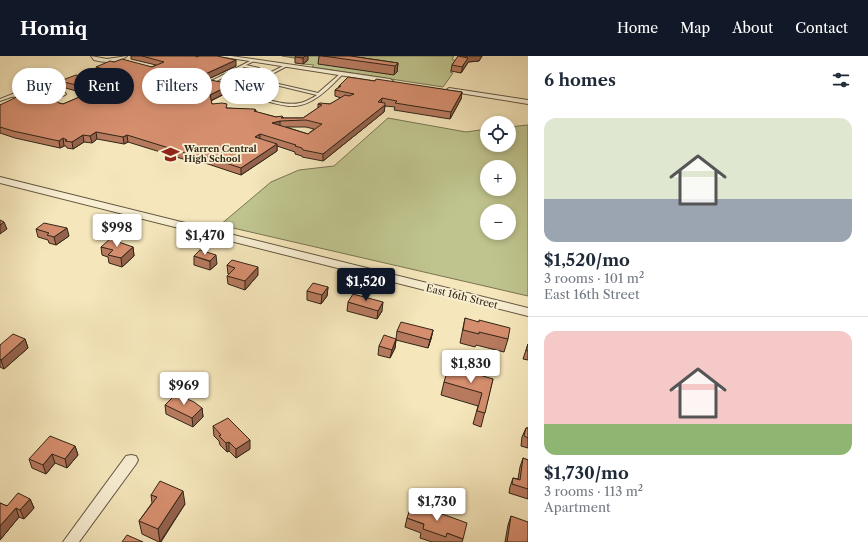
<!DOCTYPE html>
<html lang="en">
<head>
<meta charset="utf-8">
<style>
  body { margin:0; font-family:"Libre Caslon Text",serif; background:#f2f2f3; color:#1f2937; height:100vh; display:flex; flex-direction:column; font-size:15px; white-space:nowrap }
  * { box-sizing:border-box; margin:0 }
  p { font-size:13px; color:#747a83 }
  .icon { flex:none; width:22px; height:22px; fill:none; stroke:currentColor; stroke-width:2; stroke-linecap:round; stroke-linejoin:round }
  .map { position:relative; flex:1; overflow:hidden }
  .sheet { display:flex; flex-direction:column; background:#fff; width:340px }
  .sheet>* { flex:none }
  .hud { position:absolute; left:12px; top:12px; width:380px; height:36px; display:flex; gap:8px }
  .controls { position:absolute; left:480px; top:60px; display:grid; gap:8px }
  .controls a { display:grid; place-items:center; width:36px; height:36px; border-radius:50%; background:#fff; box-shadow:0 2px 6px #0003; font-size:20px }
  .price { position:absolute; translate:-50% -34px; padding:0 9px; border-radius:4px; background:#fff; color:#222; font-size:13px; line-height:26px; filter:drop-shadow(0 1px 2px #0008) }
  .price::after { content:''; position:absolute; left:50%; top:24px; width:12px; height:9px; margin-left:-6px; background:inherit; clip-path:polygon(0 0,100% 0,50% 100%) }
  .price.selected { background:#111827; color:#fff }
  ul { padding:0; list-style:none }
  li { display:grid; align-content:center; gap:8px; height:212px; padding:0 16px }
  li+li { border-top:1px solid #e0e1e3 }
  li span { display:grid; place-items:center; height:124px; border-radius:12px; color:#555 }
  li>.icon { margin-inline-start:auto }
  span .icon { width:72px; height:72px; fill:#fffc; stroke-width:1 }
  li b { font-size:17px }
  h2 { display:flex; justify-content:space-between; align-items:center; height:48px; padding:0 16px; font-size:17px }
  .chip { padding:0 14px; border-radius:18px; background:#fff; box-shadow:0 2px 6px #0003; font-size:14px; line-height:36px }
  .chip.selected { background:#111827; color:#fff }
  header { display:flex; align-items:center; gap:24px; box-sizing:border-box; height:56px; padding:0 20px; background:#111827; color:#fff }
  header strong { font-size:19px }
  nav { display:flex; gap:22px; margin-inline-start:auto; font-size:14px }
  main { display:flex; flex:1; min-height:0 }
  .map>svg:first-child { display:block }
</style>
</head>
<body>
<header>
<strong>Homiq</strong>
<nav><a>Home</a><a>Map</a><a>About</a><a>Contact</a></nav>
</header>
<main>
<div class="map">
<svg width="528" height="486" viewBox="0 0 528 486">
  <rect width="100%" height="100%" fill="#f5e6bb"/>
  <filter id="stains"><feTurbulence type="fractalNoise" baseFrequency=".005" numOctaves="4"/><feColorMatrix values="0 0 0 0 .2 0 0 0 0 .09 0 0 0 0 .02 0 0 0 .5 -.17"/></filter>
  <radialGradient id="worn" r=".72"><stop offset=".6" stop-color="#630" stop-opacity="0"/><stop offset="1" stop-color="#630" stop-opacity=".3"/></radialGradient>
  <g fill="#bfc48e" stroke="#787452" fill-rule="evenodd">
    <polygon points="282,0 454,0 452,3 457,6 450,16 453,17 443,31 312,11 314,9 303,8 307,4"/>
    <path d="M388,62L466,76L487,73V89H509V71L528,69V240L220,169L271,126L299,114L334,110ZM487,111H509V133H487ZM487,155H509V177H487Z"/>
  </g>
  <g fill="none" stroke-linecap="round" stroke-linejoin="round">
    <defs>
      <g id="service">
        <polygon points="252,4 254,5 246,9 259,12 259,14 234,27 228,25 229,24 233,25 255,13 244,11 191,38 188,37"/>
        <path d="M285,9L287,10L261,24L318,37L341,17L343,18C331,30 314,49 295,50C285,51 275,47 265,45C256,42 246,41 238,37V33ZM259,25L317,39C312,42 306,46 300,47C284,51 258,40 241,36V34Z"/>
        <path d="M53,22H54V24L41,29L63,35L66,38L65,39L57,42L31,39L11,41L0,45V43ZM38,30L61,37L62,38L57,40L31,37L17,38Z"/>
      </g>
      <g id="minor">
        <path d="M91,0L107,3L127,0C118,7 105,7 94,4Z"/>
        <polygon points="217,0 231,0 390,23 393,25 390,27"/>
        <polygon points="449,32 528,44 528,48 447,35 446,34"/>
        <polygon points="131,399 136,400 138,404 136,408 79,486 63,486 126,400"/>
      </g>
      <polygon id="tertiary" points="0,121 528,252 528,260 0,127"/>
    </defs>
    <use href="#service" stroke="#62553f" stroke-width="2"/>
    <use href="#minor" stroke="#62553f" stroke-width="2"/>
    <use href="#tertiary" stroke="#62553f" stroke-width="2"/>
    <use href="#service" fill="#f8efd3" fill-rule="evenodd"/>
    <use href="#minor" fill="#f8efd3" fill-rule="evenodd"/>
    <use href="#tertiary" fill="#f8efd3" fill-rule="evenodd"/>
  </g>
  <g fill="#b77a5f" stroke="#312516" fill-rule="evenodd">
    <path d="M131,0H195L236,10L183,35L193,39L199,36V31L236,32L211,45L212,48L227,52L256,54V56L276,61H283V62H303L318,52V48H330L341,42L335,40V34L338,32L339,30L375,25L462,36L461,43L450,63L394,54L395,51L385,50L384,56L323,105L302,101V100L295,98V96L277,90V95L241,119L202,106L199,108L128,86L124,88L97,83L92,87L84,86L73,93L67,92L66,90H64L60,92L15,82L0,77V49L59,47L63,48L87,38L62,31L60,25L80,20L109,21H110L97,17L96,11L114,6L152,11L156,9L131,3ZM286,71H306L314,73L308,78Z"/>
    <polygon points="296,0 308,4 303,8 295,7 295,1"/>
    <polygon points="319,0 350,0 398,7 397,16 394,19 318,8"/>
    <polygon points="458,0 482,0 479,5 468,6 467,8 461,17 451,15 452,9 458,2"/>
    <polygon points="36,173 69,180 56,189 49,187 48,184 38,181"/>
    <polygon points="101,191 133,191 134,200 122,211 109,207 108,201 102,199"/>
    <polygon points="194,200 217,208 210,214 194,209"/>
    <polygon points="227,209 258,219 245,234 228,228 227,220 229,218 228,218"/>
    <polygon points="328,231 327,240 321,248 307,244 307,235"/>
    <polygon points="348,246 382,255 377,263 347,255"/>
    <polygon points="465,262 508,283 504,296 476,289 475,291 460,287"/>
    <polygon points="433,274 431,283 428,292 396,284 395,292 390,302 378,299 379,290 396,283 397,275"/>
    <polygon points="25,283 28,292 4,313 0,311 0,289"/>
    <polygon points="528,288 528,304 523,303"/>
    <polygon points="493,323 481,371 473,368 478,350 441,339 444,326"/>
    <polygon points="165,349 202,352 203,361 193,371 166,358"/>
    <polygon points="213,370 250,393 236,402 229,395 227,396 220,389 219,385 214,380"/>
    <polygon points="526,372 528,372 528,392 521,390 522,381"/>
    <polygon points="75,390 78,399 67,412 55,407 46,418 32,412 29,403"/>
    <polygon points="523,402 528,404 528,443 509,437 510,431 513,422 518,423 520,411"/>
    <polygon points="151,439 185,448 161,486 159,486 142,478 139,465 152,447"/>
    <polygon points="30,443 34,452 24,463 19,461 0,484 0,447 7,450"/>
    <polygon points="511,460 528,486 505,486 508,469"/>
    <polygon points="407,462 463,483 462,486 432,486 420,482 421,477 405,471"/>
  </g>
  <g fill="#95634d" stroke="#312516">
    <polygon points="305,0 308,0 308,4 303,8 303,2"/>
    <polygon points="466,0 482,0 479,5 468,6 467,8 461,17"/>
    <polygon points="236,4 236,10 183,35 181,41 179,30"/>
    <polygon points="398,7 397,16 394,19 395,10"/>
    <polygon points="236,26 236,32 210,45 210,39"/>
    <polygon points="462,36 461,43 450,63 451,56"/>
    <polygon points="382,42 381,49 378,46"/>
    <polygon points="385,49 384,56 323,105 323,98"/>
    <polygon points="280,65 280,72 272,67"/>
    <polygon points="96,76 97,83 92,87 90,80"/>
    <polygon points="260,78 260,85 255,81"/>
    <polygon points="83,79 84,86 73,93 72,86"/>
    <polygon points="127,79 128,86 124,88 123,81"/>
    <polygon points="63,82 64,90 60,92 59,85"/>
    <polygon points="277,88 277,95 241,119 241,112"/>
    <polygon points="201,99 202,106 199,108 198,101"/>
    <polygon points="4,166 7,173 0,178 0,169"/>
    <polygon points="67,172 69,180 56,189 54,181"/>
    <polygon points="133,191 134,200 122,211 121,202"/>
    <polygon points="216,199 217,208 210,214 210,205"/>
    <polygon points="258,211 258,219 245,234 245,225"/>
    <polygon points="328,231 327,240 321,248 322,239"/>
    <polygon points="383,246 382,255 377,263 378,255"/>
    <polygon points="433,274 431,283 428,292 430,284"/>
    <polygon points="25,283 28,292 4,313 1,304"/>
    <polygon points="396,283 395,292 390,302 392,294"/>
    <polygon points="202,352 203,361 193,371 192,362"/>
    <polygon points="250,384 250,393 236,402 236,393"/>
    <polygon points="229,386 229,395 227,396 226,387"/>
    <polygon points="75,390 78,399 67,412 65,403"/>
    <polygon points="52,398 55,407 46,418 43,409"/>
    <polygon points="183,435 185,448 160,486 158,473"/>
    <polygon points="30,443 34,452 24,463 20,454"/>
    <polygon points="16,452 19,461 0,484 0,470"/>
  </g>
  <g fill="#d58e6e" stroke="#312516" fill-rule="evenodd">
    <path d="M142,0H195L197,1L199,0H217L236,4L179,30L182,33L180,34L193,39L207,33L199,31L211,24L220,26L227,24L236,26L210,39L212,48L222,47L227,48L226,52L254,53L256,54L254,55L276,61L282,60L283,61L281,62H303L322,49L318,48L320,47L330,48L345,39L349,40L354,38L335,34L341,30H339L348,21L375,25L376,23L462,36L451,56L395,47L397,45L382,42L378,46L385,47V49L323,98L303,94L302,92L295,90L296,89L260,78L255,81L277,88L241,112L201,99L198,101L127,79L123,81L96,76L90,80L83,79L72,86L65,85L67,84L63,82L59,85L13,75L0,71V49L25,37L48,42L51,41L59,47L63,48L96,34L60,25L76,19L80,20L88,16L109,21L119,17L96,11L110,5L114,6L122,3L152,11L164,6ZM306,64L322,68L308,78L272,67L280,65Z"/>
    <polygon points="296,0 305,0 303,2 295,1"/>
    <polygon points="323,0 350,0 398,7 395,10"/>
    <polygon points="458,0 468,2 462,11 452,9"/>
    <polygon points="0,164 4,166 0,169"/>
    <polygon points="44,167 67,172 54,181 47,179 49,177 36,173"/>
    <polygon points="110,183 133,191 121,202 108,199 113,194 101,191"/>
    <polygon points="200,194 216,199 210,205 194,200"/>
    <polygon points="232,204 258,211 245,225 227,220 235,212 227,209"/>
    <polygon points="313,227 328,231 322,239 307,235"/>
    <polygon points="353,238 383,246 378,255 348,246"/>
    <polygon points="465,262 479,266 479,264 510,272 508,283 479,276 479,278 463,274"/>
    <polygon points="401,266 433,274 430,284 397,275"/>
    <polygon points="13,278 25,283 1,304 0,303 0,289"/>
    <polygon points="384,279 396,283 392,294 379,290"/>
    <polygon points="528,288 528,295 526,294"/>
    <polygon points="449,310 493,323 485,357 477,355 482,337 444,326"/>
    <polygon points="176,338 194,346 202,352 192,362 165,349"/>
    <polygon points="228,362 250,384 236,393 229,386 226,387 219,380 221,379 213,370"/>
    <polygon points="526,372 528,372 528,382 524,380"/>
    <polygon points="50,380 75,390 65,403 52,398 43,409 29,403"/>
    <polygon points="523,402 528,404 528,433 512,428 513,422 520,424"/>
    <polygon points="160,425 183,435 158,473 139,465 157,441 151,439"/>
    <polygon points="18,437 30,443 20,454 16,452 0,470 0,447 7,450"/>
    <polygon points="412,447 467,467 463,483 447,477 446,481 423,473 424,468 407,462"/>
    <polygon points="511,460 528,466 528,486 507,486"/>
    <polygon points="127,479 143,486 122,486"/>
  </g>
  <defs>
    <symbol id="school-bare" viewBox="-9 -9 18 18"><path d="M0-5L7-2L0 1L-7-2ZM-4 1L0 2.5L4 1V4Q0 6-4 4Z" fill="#8f2418" stroke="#f8efd3" stroke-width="2.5" paint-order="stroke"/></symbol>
  </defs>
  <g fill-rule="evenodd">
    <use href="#school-bare" x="158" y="86" width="25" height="25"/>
  </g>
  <g text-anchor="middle" stroke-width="3.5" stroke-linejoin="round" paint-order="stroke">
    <g font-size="9" font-weight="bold" fill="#312516" stroke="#f8efd3" text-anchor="start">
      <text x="184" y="96">Warren Central<tspan x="184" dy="10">High School</tspan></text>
    </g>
    <g font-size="10" fill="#312516" stroke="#f8efd3">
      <text transform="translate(462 240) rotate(14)" y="4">East 16th Street</text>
    </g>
  </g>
  <rect width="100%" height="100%" filter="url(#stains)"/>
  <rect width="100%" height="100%" fill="url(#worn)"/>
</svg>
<div class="controls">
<a><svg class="icon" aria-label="locate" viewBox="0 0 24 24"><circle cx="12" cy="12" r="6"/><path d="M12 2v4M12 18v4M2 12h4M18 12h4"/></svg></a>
<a>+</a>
<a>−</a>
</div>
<b class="price" style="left:117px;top:192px">$998</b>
<b class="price" style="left:205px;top:200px">$1,470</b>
<b class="price selected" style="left:366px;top:246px">$1,520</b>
<b class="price" style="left:471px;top:328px">$1,830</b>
<b class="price" style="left:184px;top:350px">$969</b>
<b class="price" style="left:437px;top:466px">$1,730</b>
<div class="hud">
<a class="chip">Buy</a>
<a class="chip selected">Rent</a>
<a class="chip">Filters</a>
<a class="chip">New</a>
</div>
</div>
<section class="sheet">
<h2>6 homes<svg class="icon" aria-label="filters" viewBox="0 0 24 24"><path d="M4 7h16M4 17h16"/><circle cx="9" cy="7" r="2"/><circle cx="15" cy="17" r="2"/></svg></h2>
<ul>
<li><span style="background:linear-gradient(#dfe7d0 65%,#9aa5b1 0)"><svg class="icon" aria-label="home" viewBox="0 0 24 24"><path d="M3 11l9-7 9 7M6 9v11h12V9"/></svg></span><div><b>$1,520/mo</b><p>3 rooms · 101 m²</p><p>East 16th Street</p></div></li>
<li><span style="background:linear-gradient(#f6c9c9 75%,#8fb573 0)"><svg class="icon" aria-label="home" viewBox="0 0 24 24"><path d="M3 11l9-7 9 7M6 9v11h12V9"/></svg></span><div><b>$1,730/mo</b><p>3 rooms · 113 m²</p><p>Apartment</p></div></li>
</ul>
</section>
</main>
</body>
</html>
